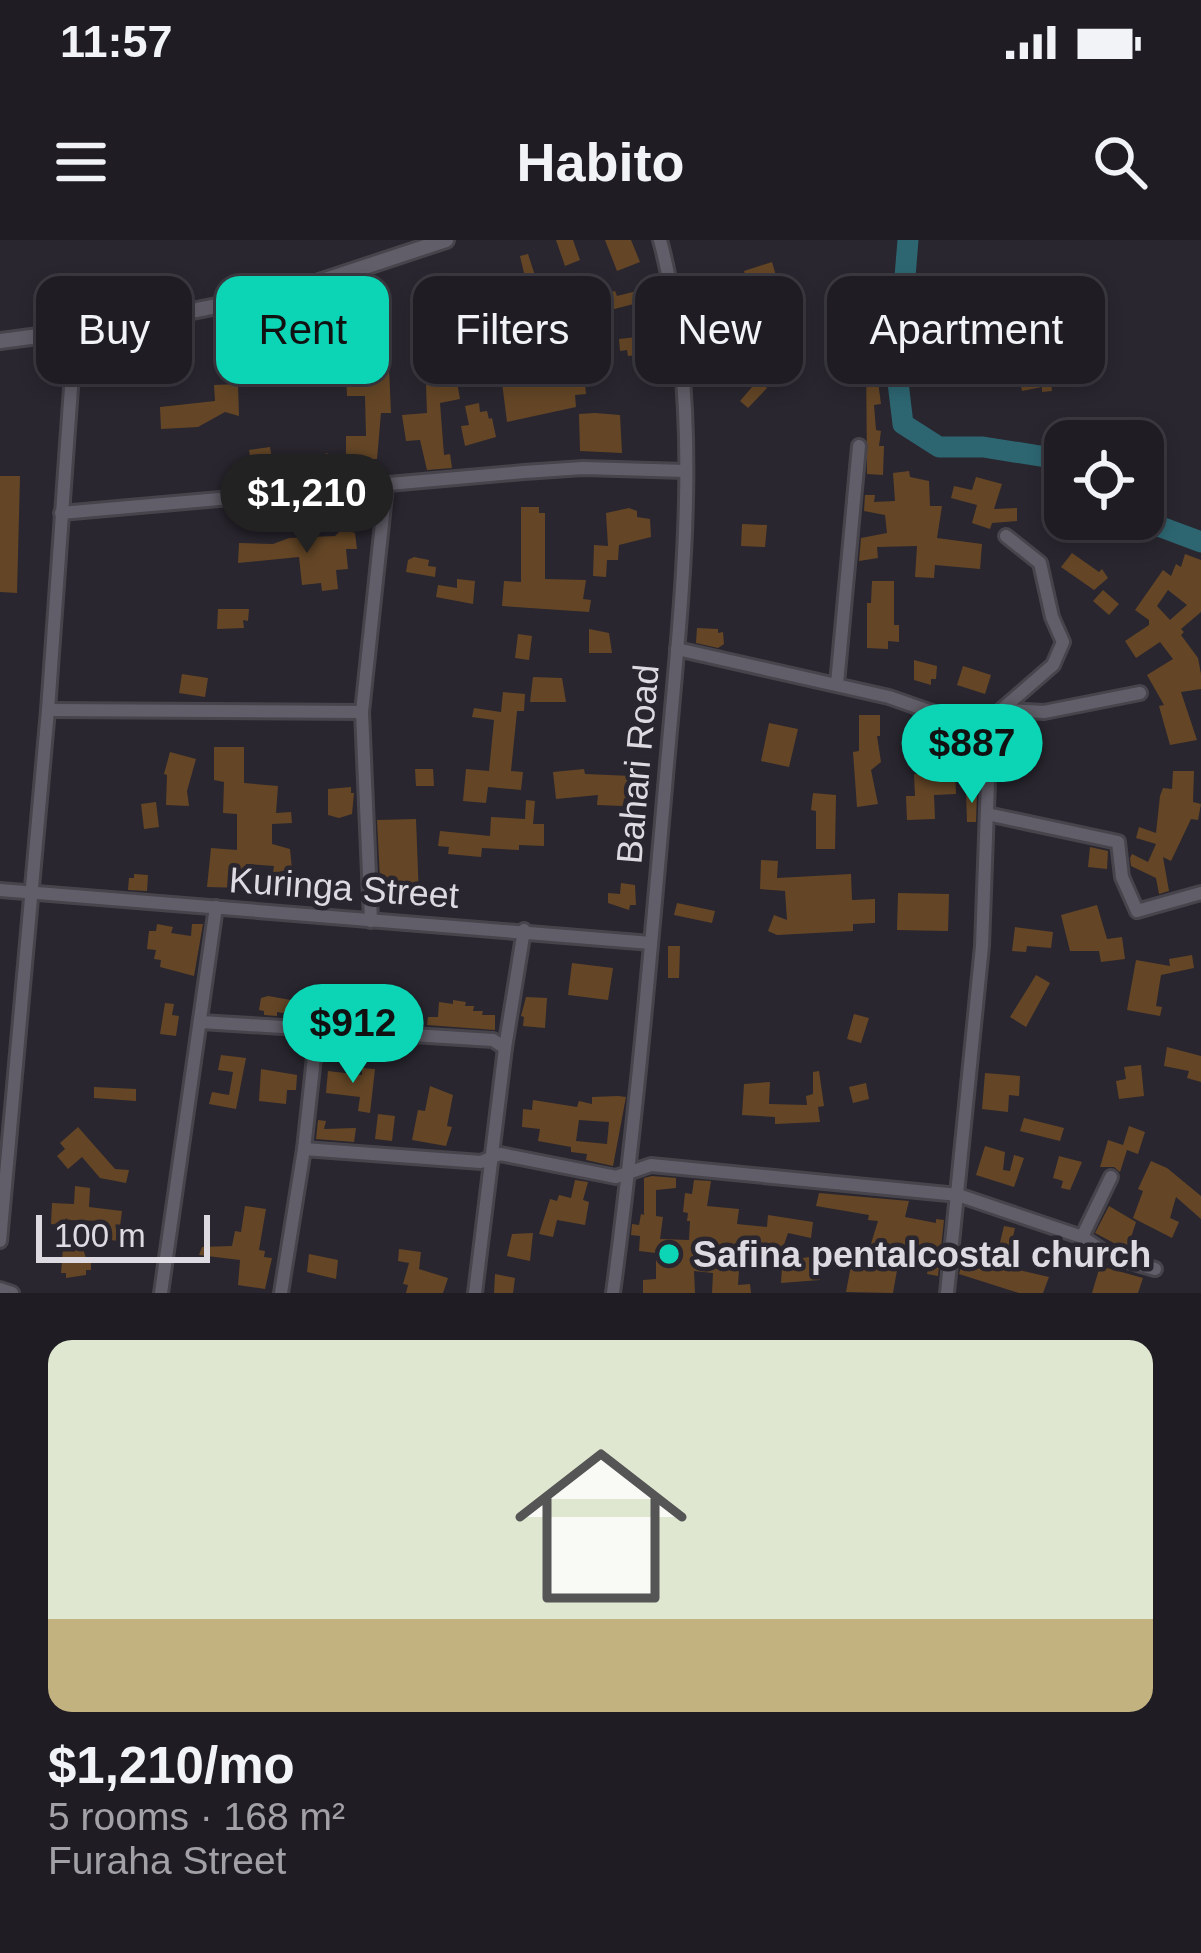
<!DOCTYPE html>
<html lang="en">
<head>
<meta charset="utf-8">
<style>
  body { margin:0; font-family:Helvetica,sans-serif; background:#27252b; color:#f1f3f6; height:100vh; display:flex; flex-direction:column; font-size:45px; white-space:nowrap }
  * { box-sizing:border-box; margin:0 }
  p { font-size:39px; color:#a1a1a6 }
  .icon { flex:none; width:66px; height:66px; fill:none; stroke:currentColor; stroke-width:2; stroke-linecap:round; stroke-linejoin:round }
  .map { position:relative; height:1053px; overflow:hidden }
  .details { display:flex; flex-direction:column; background:#1f1c23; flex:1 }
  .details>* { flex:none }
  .top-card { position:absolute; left:36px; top:36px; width:1131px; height:108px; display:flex; gap:24px }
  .tools { position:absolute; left:1044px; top:180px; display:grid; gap:24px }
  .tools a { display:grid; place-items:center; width:120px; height:120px; border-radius:24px; background:#1f1c23; box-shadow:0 6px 18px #0003,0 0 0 3px #3c3a41; font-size:60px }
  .scale { position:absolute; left:36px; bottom:30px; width:174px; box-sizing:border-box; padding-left:12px; border:6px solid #dddbe1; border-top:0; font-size:33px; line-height:42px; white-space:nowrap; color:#dddbe1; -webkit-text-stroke:9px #29262f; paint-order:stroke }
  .price { position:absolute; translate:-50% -102px; padding:0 27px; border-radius:42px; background:#0bd5b5; color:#111; font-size:39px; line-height:78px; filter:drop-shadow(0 3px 6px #0008) }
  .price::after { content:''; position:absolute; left:50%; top:72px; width:36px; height:27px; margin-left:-18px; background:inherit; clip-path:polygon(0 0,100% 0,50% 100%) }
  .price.on { background:#222; color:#fff }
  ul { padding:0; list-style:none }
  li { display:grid; align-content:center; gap:24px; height:636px; padding:0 48px }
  li span { display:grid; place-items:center; height:372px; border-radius:24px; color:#555 }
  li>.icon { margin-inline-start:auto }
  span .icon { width:216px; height:216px; fill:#fffc; stroke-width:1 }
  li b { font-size:51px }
  .chip { padding:0 42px; border-radius:24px; background:#1f1c23; box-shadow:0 6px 18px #0003,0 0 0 3px #3c3a41; font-size:42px; line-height:108px }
  .chip.on { background:#0bd5b5; color:#111 }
  .status { display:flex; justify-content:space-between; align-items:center; height:84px; padding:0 60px; background:#1f1c23; direction:ltr }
  .status svg { height:33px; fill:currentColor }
  header { display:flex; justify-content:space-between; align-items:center; height:156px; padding:0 48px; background:#1f1c23; font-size:54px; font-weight:700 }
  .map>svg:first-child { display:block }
</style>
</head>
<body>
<div class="status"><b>11:57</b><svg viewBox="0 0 49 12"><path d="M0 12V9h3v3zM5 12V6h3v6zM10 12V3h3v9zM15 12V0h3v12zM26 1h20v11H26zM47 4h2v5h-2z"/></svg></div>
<header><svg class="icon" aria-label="menu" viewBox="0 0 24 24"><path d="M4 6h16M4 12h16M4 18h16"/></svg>Habito<svg class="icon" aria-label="search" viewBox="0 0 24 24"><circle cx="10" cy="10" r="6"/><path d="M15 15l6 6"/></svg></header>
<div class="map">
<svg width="1201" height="1053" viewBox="0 0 1201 1053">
  <rect width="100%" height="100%" fill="#29262f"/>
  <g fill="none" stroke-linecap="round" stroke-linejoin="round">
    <g stroke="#2d6671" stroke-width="21">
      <polyline points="908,0 897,134 903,184 939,207 983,207 1065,220"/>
      <polyline points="1123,279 1161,287 1201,302"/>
    </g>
  </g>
  <g fill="#644626" fill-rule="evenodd">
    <polygon points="556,0 573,0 580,20 565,26"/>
    <polygon points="605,0 631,0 640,22 617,31"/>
    <polygon points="528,14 540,51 548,117 583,115 583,110 603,109 607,123 583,124 586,154 575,155 576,167 507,182 489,39 524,33 520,16"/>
    <polygon points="772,22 780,49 752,59 744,31"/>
    <polygon points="461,34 469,53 451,60 444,41"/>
    <polygon points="657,46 661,95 642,97 640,81 648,80 645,61 603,72 599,55 615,51 617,56"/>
    <polygon points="387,83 391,173 381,173 377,219 346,220 346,196 366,196 365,156 347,156 345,112 378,114 373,85"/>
    <polygon points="637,97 638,115 628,116 627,110 620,111 619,99"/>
    <polygon points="881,108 882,119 875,119 881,164 874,165 876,190 881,191 879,206 884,206 883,235 867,234 866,109"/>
    <polygon points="1035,127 1037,134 1050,132 1052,151 1042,152 1042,147 1022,151 1018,130"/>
    <polygon points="758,140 767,148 748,168 740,161"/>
    <polygon points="457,142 460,159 440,163 444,215 450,214 452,228 427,230 420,200 406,201 402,175 427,173 426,145"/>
    <polygon points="238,144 239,176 225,172 198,187 161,189 160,167 215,161 214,145"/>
    <polygon points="479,163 480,172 487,171 489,179 492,178 496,197 465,206 461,186 469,185 465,166"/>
    <polygon points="595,173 620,175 622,213 580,211 579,174"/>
    <polygon points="270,207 275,238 254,241 249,210"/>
    <polygon points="326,213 338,217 330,239 304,234 307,225 294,228 292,218 303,216 320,221"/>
    <polygon points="909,231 910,237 929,241 930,266 942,266 937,298 982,304 980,329 935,325 934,338 915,337 917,306 877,307 878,318 859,321 861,298 887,293 885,275 864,271 865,255 875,255 874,262 895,261 893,233"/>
    <polygon points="0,236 20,236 17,353 0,352"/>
    <polygon points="976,237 1002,244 994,269 1017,268 1017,281 992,283 990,289 972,283 977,265 951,258 954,246 972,250"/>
    <polygon points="521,267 539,267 539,273 545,273 545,339 586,340 583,359 591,360 589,372 502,366 504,341 521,342"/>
    <polygon points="629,268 637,271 637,277 650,279 651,297 619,305 618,320 607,320 606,337 593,336 594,305 608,306 606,273"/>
    <polygon points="742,284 767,285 765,307 741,306"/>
    <polygon points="342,289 355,293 357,309 346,309 348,329 336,330 338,349 322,351 321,343 302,345 299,317 238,323 239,303 273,304 289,298 335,296"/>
    <polygon points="1072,313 1099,332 1102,329 1108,338 1094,350 1061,327"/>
    <path d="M1185,314L1201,320V372L1181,389L1184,392L1181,395L1198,418L1201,434V449L1181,452L1197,500L1170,505L1159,466L1164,465L1147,435L1173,419L1160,402L1136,418L1125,401L1149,385V380L1135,370L1163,330L1171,336L1176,324L1181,327ZM1168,350L1187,365L1170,380L1157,366Z"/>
    <polygon points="414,317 429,320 428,326 436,327 435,337 406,332 408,320"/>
    <polygon points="457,339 475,341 473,364 436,357 438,345 457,348"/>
    <polygon points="872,341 894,341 894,385 899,385 899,402 888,401 888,409 867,408 867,363 871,363"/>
    <polygon points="1103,350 1119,364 1109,375 1093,361"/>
    <polygon points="218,369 249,369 248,381 243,380 244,388 217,389"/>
    <polygon points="697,388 718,389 718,393 723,392 724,404 718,408 696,403"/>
    <polygon points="589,389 609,393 612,413 589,413"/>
    <polygon points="518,394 532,396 529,420 515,418"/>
    <polygon points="914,420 937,426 936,439 931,439 931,445 914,440"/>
    <polygon points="963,426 991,435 985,454 957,445"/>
    <polygon points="182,434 208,438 205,457 179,453"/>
    <polygon points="533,437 562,438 566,462 530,462"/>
    <polygon points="503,452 525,454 524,471 517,471 511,531 523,532 521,550 488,547 486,563 463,561 466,529 489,531 494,480 472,477 474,468 501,472"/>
    <polygon points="859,475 880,475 880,496 877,496 881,522 871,530 878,564 857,567 853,512 859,511"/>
    <polygon points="769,483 798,489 789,527 761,521"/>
    <polygon points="926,506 933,506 935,525 955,524 956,554 934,555 935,579 907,580 906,556 915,556 914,534 926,534"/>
    <polygon points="214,507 244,507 244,543 278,546 276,573 291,572 292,583 272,584 272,604 290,609 292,629 273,633 274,626 246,624 245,648 207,647 211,608 237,610 237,574 223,573 224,542 214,540"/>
    <polygon points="170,512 196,519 187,551 189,566 166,565 167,535 164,534"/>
    <polygon points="415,529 433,529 434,546 416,546"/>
    <polygon points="584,529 585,534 632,536 631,551 628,559 624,558 623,566 597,565 598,555 556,559 553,532"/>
    <polygon points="1173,531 1194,531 1193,562 1201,564 1198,580 1191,579 1171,621 1163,617 1169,651 1159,654 1156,638 1131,626 1130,618 1132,614 1148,622 1156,604 1136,598 1139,587 1156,593 1160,556 1163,548 1172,549"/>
    <polygon points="351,547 351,553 354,553 352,574 339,578 328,575 328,549"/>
    <polygon points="977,551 976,582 967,582 966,552"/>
    <polygon points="813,553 836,555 835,609 816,609 816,571 811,570"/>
    <polygon points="526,560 535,561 533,584 544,584 544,606 519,605 519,610 482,608 481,617 448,614 449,607 438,606 440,591 490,596 491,577 525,579"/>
    <polygon points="156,562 159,587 144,589 141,564"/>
    <polygon points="416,579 419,658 398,662 381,659 377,580"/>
    <polygon points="1090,607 1108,611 1107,629 1088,627"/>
    <polygon points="761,620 778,621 777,638 851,634 852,660 875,659 875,683 853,684 853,691 777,695 768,691 774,675 787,680 785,651 760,649"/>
    <polygon points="134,634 148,635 147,651 128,650 129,638 134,638"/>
    <polygon points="621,643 635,645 636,665 630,665 629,670 608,663 608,653 620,654"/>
    <polygon points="898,653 949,654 948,691 897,690"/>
    <polygon points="677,663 715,671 712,683 674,675"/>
    <polygon points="1097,665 1107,699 1122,697 1125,719 1101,722 1099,711 1070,711 1061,675"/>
    <polygon points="157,684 173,687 171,693 191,696 192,684 203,684 194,736 160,727 161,720 154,719 156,710 147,709 149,691 156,691"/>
    <polygon points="1015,687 1053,692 1051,708 1027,706 1026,712 1012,711"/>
    <polygon points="668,706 680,706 679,738 668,738"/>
    <polygon points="1192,715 1194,728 1161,735 1156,766 1162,767 1160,776 1127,770 1136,720 1170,726 1169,719"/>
    <polygon points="572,723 613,728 608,760 568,755"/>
    <polygon points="1036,735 1050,743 1026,787 1010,777"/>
    <polygon points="268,756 314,764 312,778 277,772 277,776 264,775 264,771 259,770 261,758"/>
    <polygon points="526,757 547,758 545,788 523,786 524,777 521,776"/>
    <polygon points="453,760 466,762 465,766 474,766 473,771 483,771 482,775 495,775 495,790 427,785 428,777 438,777 439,762 453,764"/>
    <polygon points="165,763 174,764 172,775 179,776 176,796 160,794"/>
    <polygon points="854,774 869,778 861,803 847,799"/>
    <polygon points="1167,807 1201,816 1201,842 1187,838 1189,831 1164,826"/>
    <polygon points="221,815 246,818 236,869 209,864 212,852 229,855 233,832 218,830"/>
    <polygon points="1141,825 1144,856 1119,859 1116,841 1126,839 1124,827"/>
    <polygon points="362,828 375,829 370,873 358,871 360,857 326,853 328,831 362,835"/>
    <polygon points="261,829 297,835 296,850 287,850 286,864 259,861"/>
    <polygon points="819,831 824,866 818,867 820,882 775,884 775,877 742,875 744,844 770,842 769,864 807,865 806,856 813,854 813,832"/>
    <polygon points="985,833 1020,836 1019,856 1009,855 1008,872 982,869"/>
    <polygon points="866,843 869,859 853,863 849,847"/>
    <polygon points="430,846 453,855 447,886 452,887 446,906 412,900 418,870 425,871"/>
    <polygon points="94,847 136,849 136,861 94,858"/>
    <path d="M618,856L626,857L613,926L586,920L587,914L571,912V907L538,901L540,889L522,887L523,869L532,870L533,860L577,867L579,861L592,864V857ZM579,880L609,882L607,904L576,901Z"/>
    <polygon points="378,874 395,876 392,901 375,899"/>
    <polygon points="1024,878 1064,888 1060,901 1020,891"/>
    <polygon points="318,880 326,881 324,889 356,888 354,902 316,899"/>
    <polygon points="1129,886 1145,892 1138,914 1127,910 1120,932 1114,927 1100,927 1108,900 1123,905"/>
    <polygon points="78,887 115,929 129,930 126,943 100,938 82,917 68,929 57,916 65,909 60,903"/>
    <polygon points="985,906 1005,912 1003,930 1010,931 1014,915 1024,918 1014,947 976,935"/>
    <polygon points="1059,916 1082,922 1070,950 1061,948 1063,941 1053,938"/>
    <polygon points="1151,921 1167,928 1201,956 1201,979 1176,957 1170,978 1179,982 1172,998 1133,978 1143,951 1138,949"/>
    <polygon points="652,936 676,938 676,948 656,950 656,976 663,977 660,999 689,1000 690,981 687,981 688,973 683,972 685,953 692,954 694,940 711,941 707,966 739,969 737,984 767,987 768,975 813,982 811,998 788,993 776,1028 760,1025 761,1017 740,1015 738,1045 750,1044 751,1053 712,1053 713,1033 694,1031 695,1053 643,1053 643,1040 656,1039 656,1013 639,1011 640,996 631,995 632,984 639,985 641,974 644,975 644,938"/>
    <polygon points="575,940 588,942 583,960 589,962 585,985 557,980 553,997 539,994 550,959 557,961 559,955 571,958"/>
    <polygon points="75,946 90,948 89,967 122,971 118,1001 104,999 106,981 67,980 66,986 51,984 52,963 74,964"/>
    <polygon points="819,953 909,961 905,977 936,983 936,979 944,980 938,1036 927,1034 930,1020 900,1013 893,1053 846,1052 854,1010 870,1007 878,981 868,980 869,975 816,966"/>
    <polygon points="245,966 266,969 259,1010 265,1011 264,1017 272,1018 265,1049 238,1045 240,1020 199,1015 202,1007 232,1006 235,991 241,992"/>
    <polygon points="1109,966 1136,982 1127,1010 1095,993"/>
    <polygon points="1004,986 1015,988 1006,1027 1049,1037 1043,1053 1019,1053 959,1034 965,1012 996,1019"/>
    <polygon points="533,993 530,1021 507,1016 512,994"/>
    <polygon points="63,1008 83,1009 86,1018 91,1018 91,1030 86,1030 86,1035 66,1038 66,1033 61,1033"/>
    <polygon points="399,1009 421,1012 419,1029 448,1038 443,1053 406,1053 408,1045 403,1044 409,1023 398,1021"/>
    <polygon points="309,1014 338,1020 336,1039 307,1032"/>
    <polygon points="816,1016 820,1040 781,1043 782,1028 797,1029 796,1019"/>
    <polygon points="1100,1026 1143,1038 1138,1053 1092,1053"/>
    <polygon points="495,1034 515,1038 513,1053 494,1053"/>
  </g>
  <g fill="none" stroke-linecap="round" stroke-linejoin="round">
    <defs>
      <g id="minor">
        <polyline points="61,273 524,232 583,228 686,231"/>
        <polyline points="677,409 889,457 966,484 985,501 989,514 982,706 947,1053"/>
        <polyline points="837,444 859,206"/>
        <polyline points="48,470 362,472"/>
        <polyline points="1005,470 1044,472 1140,453"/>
        <polyline points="977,491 1053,425 1063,402 1052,377 1040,323 1006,296"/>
        <polyline points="987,574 1118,602 1122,637 1137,671 1201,653"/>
        <polyline points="0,650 651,703"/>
        <polyline points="371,681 362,472 386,246"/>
        <polyline points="201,782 493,800 505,808"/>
        <polyline points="304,909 481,922 500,914 616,937 651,925 958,955 1082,997 1110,1016 1155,1029"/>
        <polyline points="1082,997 1111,937"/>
        <polyline points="0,1001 48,470 75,92"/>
        <polyline points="0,1049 12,1053"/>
        <polyline points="161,1053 216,667"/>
        <polyline points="281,1053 304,909 317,790"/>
        <polyline points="475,1053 505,808 524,690"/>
        <path d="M613,1053C636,881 651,708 666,536C681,360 706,172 660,0"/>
      </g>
      <polyline id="tertiary" points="0,101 122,85 292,51 446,0"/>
    </defs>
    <use href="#minor" stroke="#47444c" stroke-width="18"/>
    <use href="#tertiary" stroke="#47444c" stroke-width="20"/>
    <use href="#minor" stroke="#625e69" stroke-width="12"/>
    <use href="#tertiary" stroke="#625e69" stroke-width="14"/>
  </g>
  <circle fill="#0bd5b5" stroke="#29262f" stroke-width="4.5" cx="669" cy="1014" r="12"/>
  <g text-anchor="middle" stroke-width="9" stroke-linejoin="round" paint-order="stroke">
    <g font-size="36" fill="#dddbe1" stroke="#29262f">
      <text transform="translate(637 524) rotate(-85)" y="13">Bahari Road</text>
      <text transform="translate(344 647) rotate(4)" y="13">Kuringa Street</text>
    </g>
    <g font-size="36" font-weight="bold" fill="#dddbe1" stroke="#29262f" text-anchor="start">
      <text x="693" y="1027">Safina pentalcostal church</text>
    </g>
  </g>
</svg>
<div class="tools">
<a><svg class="icon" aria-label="locate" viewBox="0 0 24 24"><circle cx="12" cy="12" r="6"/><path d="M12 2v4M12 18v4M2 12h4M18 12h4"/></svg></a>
</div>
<div class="scale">100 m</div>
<b class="price on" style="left:307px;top:316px">$1,210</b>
<b class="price" style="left:972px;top:566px">$887</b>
<b class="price" style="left:353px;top:846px">$912</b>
<div class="top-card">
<a class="chip">Buy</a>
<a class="chip on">Rent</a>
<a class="chip">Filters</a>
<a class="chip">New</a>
<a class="chip">Apartment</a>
</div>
</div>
<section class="details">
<ul>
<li><span style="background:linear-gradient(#dfe7d0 75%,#c2b280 0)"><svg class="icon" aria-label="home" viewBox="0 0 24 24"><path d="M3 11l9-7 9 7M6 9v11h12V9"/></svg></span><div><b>$1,210/mo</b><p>5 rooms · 168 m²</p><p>Furaha Street</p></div></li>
</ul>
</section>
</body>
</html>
